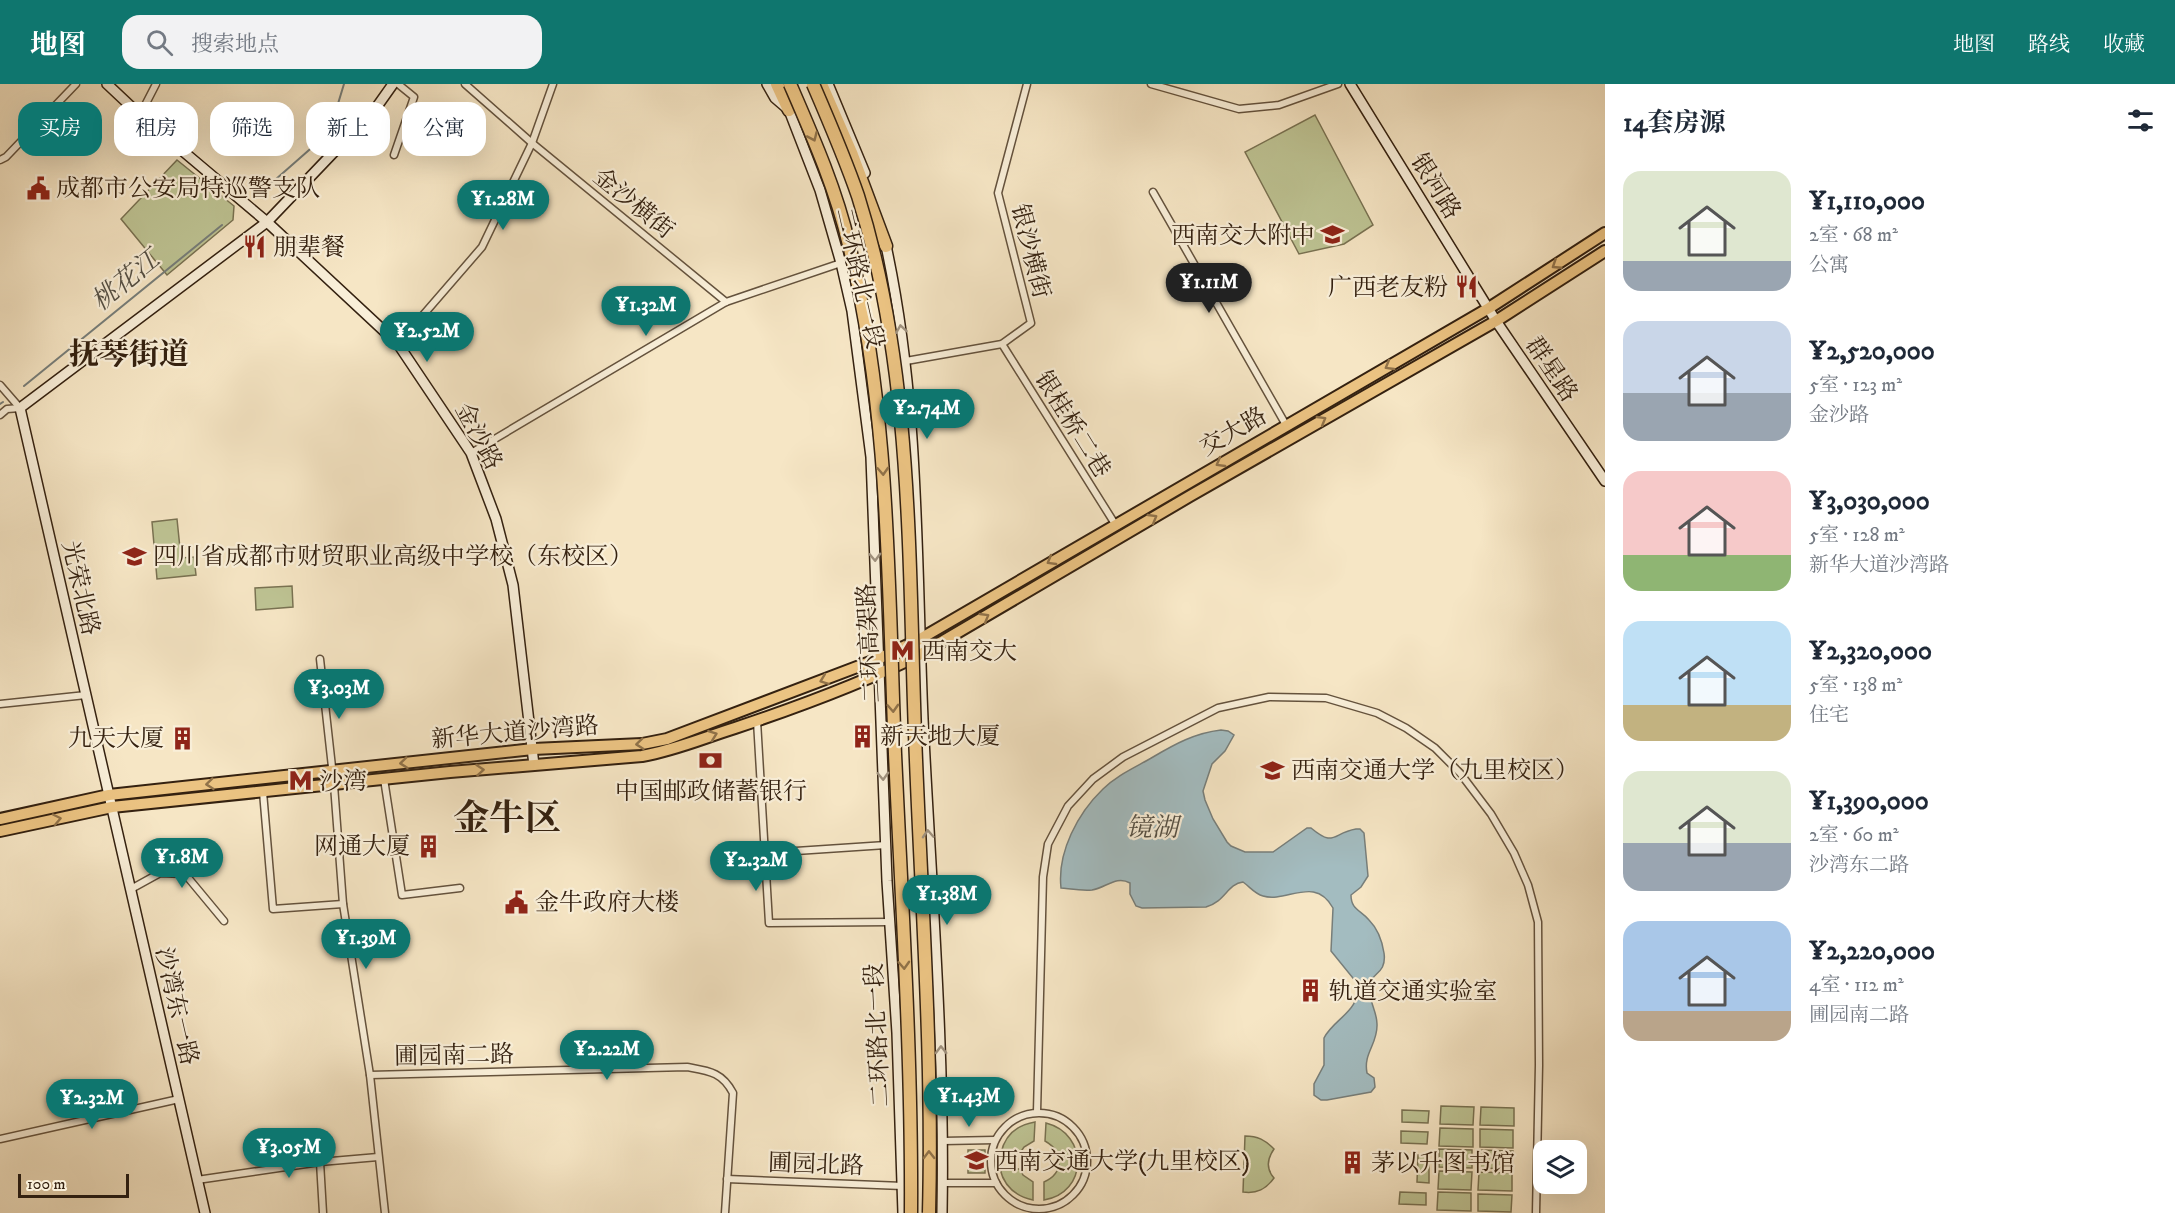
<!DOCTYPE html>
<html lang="zh">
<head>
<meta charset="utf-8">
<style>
  body { margin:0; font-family:"IM FELL DW Pica","Noto Serif SC",serif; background:#f2f2f3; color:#1f2937; height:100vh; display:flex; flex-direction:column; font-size:22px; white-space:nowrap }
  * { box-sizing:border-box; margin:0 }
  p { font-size:20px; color:#747a83 }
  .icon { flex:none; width:33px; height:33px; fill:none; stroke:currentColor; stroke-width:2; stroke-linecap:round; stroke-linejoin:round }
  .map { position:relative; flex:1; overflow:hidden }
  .details { display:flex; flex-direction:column; background:#fff; width:570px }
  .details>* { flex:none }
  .hud { position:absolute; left:18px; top:18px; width:570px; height:54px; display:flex; gap:12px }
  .tools { position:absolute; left:1533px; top:1056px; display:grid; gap:12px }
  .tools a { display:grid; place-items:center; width:54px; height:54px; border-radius:12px; background:#fff; box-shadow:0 6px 24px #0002; font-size:30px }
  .scale { position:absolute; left:18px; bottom:15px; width:111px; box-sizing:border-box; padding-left:6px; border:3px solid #342110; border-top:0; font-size:16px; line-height:21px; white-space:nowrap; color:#342110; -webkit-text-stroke:4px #f9efd9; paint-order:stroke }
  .price { position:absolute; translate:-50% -51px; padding:0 14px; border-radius:21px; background:#0f766e; color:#fff; font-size:20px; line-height:39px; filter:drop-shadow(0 2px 3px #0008) }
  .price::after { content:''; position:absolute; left:50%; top:36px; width:18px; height:14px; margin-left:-9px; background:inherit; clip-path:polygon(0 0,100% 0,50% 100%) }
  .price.current { background:#222; color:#fff }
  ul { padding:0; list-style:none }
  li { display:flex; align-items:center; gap:18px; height:150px; padding:0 18px }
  li span { display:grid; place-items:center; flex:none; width:168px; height:120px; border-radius:18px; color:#555 }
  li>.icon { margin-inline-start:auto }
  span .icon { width:72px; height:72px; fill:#fffc; stroke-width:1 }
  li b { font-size:26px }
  h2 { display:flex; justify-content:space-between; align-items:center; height:72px; padding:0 18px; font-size:26px }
  .pill { padding:0 21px; border-radius:18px; background:#fff; box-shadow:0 6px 24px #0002; font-size:21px; line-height:54px }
  .pill.current { background:#0f766e; color:#fff }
  header { display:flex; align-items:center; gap:36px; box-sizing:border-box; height:84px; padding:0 30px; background:#0f766e; color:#fff }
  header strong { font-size:28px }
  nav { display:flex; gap:33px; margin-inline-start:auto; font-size:21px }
  .search { width:420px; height:54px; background:#f2f2f3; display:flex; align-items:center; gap:15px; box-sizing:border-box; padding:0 21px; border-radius:18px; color:#747a83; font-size:22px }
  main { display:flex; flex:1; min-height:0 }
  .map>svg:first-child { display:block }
</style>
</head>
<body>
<header>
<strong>地图</strong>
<div class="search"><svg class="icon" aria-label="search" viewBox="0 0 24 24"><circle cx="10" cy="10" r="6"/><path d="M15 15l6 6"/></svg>搜索地点</div>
<nav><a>地图</a><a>路线</a><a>收藏</a></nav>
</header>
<main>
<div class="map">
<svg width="1605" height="1129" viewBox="0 0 1605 1129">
  <rect width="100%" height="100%" fill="#f6e6c5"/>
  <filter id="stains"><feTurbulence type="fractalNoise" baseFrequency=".00333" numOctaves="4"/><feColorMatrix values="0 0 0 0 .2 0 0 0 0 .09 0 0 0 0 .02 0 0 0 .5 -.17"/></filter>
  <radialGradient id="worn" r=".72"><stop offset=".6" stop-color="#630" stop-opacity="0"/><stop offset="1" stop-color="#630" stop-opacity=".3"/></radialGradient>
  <g fill="#bec494" stroke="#797252" stroke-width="1.5">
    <polygon points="1315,31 1373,141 1344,160 1299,170 1245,68"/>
    <polygon points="177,76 234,122 233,136 167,191 121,135"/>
    <polygon points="177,435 181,474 194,473 196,491 157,495 152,438"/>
    <polygon points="292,502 293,523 256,526 255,504"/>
    <polygon points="1441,1022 1474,1023 1473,1041 1440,1040"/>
    <polygon points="1481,1023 1514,1024 1514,1042 1480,1041"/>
    <polygon points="1402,1026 1429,1027 1428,1039 1402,1038"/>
    <path d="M1035,1038L1034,1057L1024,1063L1020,1069H1001C1005,1051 1017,1041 1035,1038Z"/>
    <path d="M1046,1039C1089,1050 1088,1109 1044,1116V1098C1064,1089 1064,1068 1045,1057Z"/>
    <polygon points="1440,1044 1473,1045 1473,1063 1439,1062"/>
    <polygon points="1480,1045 1513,1046 1513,1064 1480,1063"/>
    <polygon points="1401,1047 1428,1048 1427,1060 1401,1059"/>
    <path d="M1245,1052C1258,1052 1265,1056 1274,1065C1267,1075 1266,1085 1274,1094C1266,1105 1257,1110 1243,1108Z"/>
    <polygon points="1439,1065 1472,1066 1472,1084 1439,1083"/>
    <rect x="968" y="1066" width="17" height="23"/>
    <polygon points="1480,1066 1513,1067 1512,1085 1479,1084"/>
    <polygon points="1418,1071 1429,1072 1429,1099 1417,1098"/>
    <path d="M1000,1085H1020L1023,1091L1033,1098V1116C1015,1112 1004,1102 1000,1085Z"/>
    <polygon points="1439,1087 1472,1088 1471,1106 1438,1105"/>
    <polygon points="1479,1088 1512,1089 1512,1107 1478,1106"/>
    <polygon points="1400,1108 1426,1109 1426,1121 1399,1120"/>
    <polygon points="1438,1108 1471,1109 1471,1127 1437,1126"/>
    <polygon points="1478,1110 1512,1111 1511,1128 1478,1127"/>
  </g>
  <path fill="#a3bcc0" stroke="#777e7a" stroke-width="1.5" d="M1221,646L1228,647L1234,651L1225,667L1212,680L1203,707L1205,716L1213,735L1227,758L1231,762L1245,768H1273L1307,744H1311C1335,764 1332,749 1356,745H1360L1364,749L1368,792L1361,803L1351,811C1351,826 1361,826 1369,836C1378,845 1382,856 1384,869C1387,890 1371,889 1370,900C1367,915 1377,926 1377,940C1378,960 1363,969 1367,989L1374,994L1375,1003L1371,1008L1327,1016H1321L1314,1011V1000L1324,981V954C1334,934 1362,927 1357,899L1331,867L1333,824C1315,791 1287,819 1263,812C1255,810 1250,803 1243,798C1227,800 1226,817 1206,823L1142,824L1136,822L1130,810V799C1116,791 1106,804 1092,806C1082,807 1071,805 1061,804C1057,768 1078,729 1103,705C1117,691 1136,683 1153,673C1175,660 1195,649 1221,646Z"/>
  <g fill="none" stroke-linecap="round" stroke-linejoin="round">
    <g stroke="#777e7a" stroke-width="2">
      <polyline points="259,110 325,52 337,23 344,0"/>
      <polyline points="24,302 222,141"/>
      <polyline points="0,320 3,318"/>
    </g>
    <defs>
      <g id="street">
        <polyline points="465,0 532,59 726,218"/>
        <polyline points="1151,0 1239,25 1279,21 1338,0"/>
        <polyline points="140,31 156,0"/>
        <polyline points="394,71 414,13 398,0"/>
        <polyline points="0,76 6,73 76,0"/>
        <polyline points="1153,108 1286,341"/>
        <polyline points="398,260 482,163 532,59 553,0"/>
        <polyline points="1002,260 1115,440"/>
        <polyline points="906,277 1002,260 1031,239 998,109 1027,0"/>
        <polyline points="0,301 20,324"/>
        <polyline points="0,331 7,325 20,324"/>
        <polyline points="471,369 726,218 841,179"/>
        <polyline points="320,575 334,701 343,820 370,991 385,1129"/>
        <polyline points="0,620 86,611"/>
        <polyline points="757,637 769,839 890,838"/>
        <polyline points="384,695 402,811 460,804"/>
        <polyline points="263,708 273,825 343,820"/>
        <polyline points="766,769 886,761"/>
        <polyline points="131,805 160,789 185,790 224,837"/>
        <path d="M370,991L687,983C709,987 722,988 733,1009L725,1129"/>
        <polyline points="1037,1028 1043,793 1048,760 1068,722 1093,695 1123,673 1218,624 1269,613 1326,614 1377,629 1406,644 1435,664 1460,689 1491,730 1514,769 1528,801 1538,838 1539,981 1536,1129"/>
        <circle cx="1039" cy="1077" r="48"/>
        <polyline points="0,1055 179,1015"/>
        <polyline points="943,1057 995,1056"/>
        <polyline points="320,1078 323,1129"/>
        <polyline points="727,1095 903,1102"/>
        <polyline points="197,1096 320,1078 378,1073"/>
        <polyline points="942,1099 996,1099"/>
      </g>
      <g id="secondary">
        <polyline points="107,0 140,31 267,138 398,260 471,369 496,435 513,501 534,681"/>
        <polyline points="767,0 775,14 789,26 820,106 841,179 852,227 871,373 887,797 897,949 903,1129"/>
        <polyline points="828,0 865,89"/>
        <polyline points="1350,0 1496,237 1605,397"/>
        <path d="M885,157C920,316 916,473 923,635C931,799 945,964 942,1129"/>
        <polyline points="205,1129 20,324 267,138 376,24 393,0"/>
      </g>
      <g id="primary">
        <polyline points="0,735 109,711 533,665 642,660 667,655 878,575 920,555 1489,224 1605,149"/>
        <path d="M0,747L112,723L450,688L642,672C676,666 703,654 735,644C798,623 861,600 921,570L1190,412L1496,237L1605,167"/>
      </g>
      <g id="highway">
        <polyline points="777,0 789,26"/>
        <polyline points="821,0 852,71 886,162"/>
      </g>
    </defs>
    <use href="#street" stroke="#64523d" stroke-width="9"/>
    <use href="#secondary" stroke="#342110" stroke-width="12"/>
    <use href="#primary" stroke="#342110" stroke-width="14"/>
    <use href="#highway" stroke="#342110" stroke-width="15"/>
    <use href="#street" stroke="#f9efd9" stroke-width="6"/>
    <use href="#secondary" stroke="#f9efd9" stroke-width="9"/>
    <use href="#primary" stroke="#ebc382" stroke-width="10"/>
    <use href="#highway" stroke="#ebc382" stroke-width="12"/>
    <defs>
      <g id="highway-bridge">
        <path d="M790,0C813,53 836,105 849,161C890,327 888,500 895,670C902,823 912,976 911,1129"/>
        <path d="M813,0C829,37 845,74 858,112C915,292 908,489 916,676C922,826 933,978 929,1129"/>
      </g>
    </defs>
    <use href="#highway-bridge" stroke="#342110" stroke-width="15" stroke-linecap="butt"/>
    <use href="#highway-bridge" stroke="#ebc382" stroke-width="12"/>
  </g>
  <defs><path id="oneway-chevron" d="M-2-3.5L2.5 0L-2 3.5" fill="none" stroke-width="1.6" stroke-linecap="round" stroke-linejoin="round" transform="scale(1.5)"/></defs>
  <g stroke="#907249">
    <use href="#oneway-chevron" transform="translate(813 53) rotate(66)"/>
    <use href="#oneway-chevron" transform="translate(1556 181) rotate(147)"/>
    <use href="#oneway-chevron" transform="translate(1389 282) rotate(150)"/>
    <use href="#oneway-chevron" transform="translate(1322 336) rotate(-30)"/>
    <use href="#oneway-chevron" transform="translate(1220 379) rotate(150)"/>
    <use href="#oneway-chevron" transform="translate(883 387) rotate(87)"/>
    <use href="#oneway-chevron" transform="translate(1153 434) rotate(-30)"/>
    <use href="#oneway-chevron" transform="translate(1051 477) rotate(150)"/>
    <use href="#oneway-chevron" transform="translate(985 533) rotate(-30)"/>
    <use href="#oneway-chevron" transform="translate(824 596) rotate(159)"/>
    <use href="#oneway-chevron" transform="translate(893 624) rotate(87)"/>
    <use href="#oneway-chevron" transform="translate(713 651) rotate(-20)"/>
    <use href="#oneway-chevron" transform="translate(640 660) rotate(174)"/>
    <use href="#oneway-chevron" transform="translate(404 679) rotate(174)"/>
    <use href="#oneway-chevron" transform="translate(480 686) rotate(-5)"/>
    <use href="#oneway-chevron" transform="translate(210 700) rotate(174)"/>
    <use href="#oneway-chevron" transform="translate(57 735) rotate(-12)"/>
    <use href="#oneway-chevron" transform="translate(904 881) rotate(87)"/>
    <use href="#oneway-chevron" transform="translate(929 1071) rotate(-91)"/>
  </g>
  <g stroke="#a0927f">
    <use href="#oneway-chevron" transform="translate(901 245) rotate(-99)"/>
    <use href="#oneway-chevron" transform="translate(875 473) rotate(88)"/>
    <use href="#oneway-chevron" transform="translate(883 692) rotate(88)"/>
    <use href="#oneway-chevron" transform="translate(928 750) rotate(-93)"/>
    <use href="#oneway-chevron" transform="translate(941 966) rotate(-91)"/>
  </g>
  <defs>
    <symbol id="civic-bare" viewBox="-9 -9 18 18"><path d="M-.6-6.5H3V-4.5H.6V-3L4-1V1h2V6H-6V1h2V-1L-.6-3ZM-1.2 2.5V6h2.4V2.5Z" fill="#8f2418" stroke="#f9efd9" stroke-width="2.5" paint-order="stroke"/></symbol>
    <symbol id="school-bare" viewBox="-9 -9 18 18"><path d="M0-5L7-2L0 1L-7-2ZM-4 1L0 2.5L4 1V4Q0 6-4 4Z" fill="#8f2418" stroke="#f9efd9" stroke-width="2.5" paint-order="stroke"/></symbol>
    <symbol id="restaurant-bare" viewBox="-9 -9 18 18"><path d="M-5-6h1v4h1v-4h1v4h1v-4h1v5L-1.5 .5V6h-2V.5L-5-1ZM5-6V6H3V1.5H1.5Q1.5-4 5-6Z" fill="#8f2418" stroke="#f9efd9" stroke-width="2.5" paint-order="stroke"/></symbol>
    <symbol id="metro-bare" viewBox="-9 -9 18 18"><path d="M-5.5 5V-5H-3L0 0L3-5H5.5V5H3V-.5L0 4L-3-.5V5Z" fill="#8f2418" stroke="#f9efd9" stroke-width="2.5" paint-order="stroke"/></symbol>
    <symbol id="building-bare" viewBox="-9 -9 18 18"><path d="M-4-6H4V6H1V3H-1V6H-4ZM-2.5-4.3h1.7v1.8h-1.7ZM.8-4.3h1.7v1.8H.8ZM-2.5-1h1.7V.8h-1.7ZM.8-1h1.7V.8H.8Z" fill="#8f2418" stroke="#f9efd9" stroke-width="2.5" paint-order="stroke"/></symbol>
    <symbol id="bank-bare" viewBox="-9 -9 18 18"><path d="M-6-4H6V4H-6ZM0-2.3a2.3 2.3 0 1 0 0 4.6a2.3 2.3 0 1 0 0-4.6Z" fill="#8f2418" stroke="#f9efd9" stroke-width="2.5" paint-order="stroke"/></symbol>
    <symbol id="university-bare" viewBox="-9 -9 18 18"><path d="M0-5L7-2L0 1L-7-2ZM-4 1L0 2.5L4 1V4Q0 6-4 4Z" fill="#8f2418" stroke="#f9efd9" stroke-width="2.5" paint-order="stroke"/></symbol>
  </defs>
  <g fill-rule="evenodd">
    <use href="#civic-bare" x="22" y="88" width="33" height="33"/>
    <use href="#school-bare" x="1316" y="134" width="33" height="33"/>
    <use href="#restaurant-bare" x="238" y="146" width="33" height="33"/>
    <use href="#restaurant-bare" x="1450" y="186" width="33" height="33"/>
    <use href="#school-bare" x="118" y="456" width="33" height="33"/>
    <use href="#metro-bare" x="886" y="550" width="33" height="33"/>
    <use href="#building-bare" x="846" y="636" width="33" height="33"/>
    <use href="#building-bare" x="166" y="638" width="33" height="33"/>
    <use href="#bank-bare" x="694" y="660" width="33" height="33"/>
    <use href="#university-bare" x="1256" y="670" width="33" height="33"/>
    <use href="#metro-bare" x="284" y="680" width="33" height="33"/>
    <use href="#building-bare" x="412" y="746" width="33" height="33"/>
    <use href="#civic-bare" x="500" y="802" width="33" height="33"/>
    <use href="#building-bare" x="1294" y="890" width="33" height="33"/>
    <use href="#school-bare" x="960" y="1060" width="33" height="33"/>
    <use href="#building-bare" x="1336" y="1062" width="33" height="33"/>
  </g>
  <g text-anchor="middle" stroke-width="4.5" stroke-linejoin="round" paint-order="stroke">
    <g font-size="24" fill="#342110" stroke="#f9efd9">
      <text transform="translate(1436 102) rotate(58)" y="8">银河路</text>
      <text transform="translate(634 119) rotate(39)" y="8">金沙横街</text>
      <text transform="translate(1031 167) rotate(76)" y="8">银沙横街</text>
      <text transform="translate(860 194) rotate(77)" y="8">二环路北一段</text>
      <text transform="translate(1552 285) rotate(56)" y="8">群星路</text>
      <text transform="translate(1073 340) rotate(58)" y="8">银桂桥二巷</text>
      <text transform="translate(1233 347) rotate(-30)" y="8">交大路</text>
      <text transform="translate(479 352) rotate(62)" y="8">金沙路</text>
      <text transform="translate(81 504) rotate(77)" y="8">光荣北路</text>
      <text transform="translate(869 559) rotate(-93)" y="8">二环高架路</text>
      <text transform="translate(515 648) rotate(-5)" y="8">新华大道沙湾路</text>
      <text transform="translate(177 922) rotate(77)" y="8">沙湾东一路</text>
      <text transform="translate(877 951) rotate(-93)" y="8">二环路北一段</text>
      <text transform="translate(454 971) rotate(-1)" y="8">圃园南二路</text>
      <text transform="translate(816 1080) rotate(2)" y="8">圃园北路</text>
    </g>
    <g font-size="24" fill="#342110" stroke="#f9efd9" text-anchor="start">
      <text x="56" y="112">成都市公安局特巡警支队</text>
      <text x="1315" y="159" text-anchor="end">西南交大附中</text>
      <text x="273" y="171">朋辈餐</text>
      <text x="1448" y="211" text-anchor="end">广西老友粉</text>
      <text x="153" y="480">四川省成都市财贸职业高级中学校（东校区）</text>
      <text x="921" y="575">西南交大</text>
      <text x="880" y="660">新天地大厦</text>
      <text x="164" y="662" text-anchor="end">九天大厦</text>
      <text x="1291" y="694">西南交通大学（九里校区）</text>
      <text x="319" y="705">沙湾</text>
      <text x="711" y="715" text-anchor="middle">中国邮政储蓄银行</text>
      <text x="410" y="770" text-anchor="end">网通大厦</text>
      <text x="535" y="826">金牛政府大楼</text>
      <text x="1329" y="915">轨道交通实验室</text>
      <text x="994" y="1085">西南交通大学(九里校区)</text>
      <text x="1371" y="1087">茅以升图书馆</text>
    </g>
    <g font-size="26" font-style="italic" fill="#555045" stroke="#f9efd9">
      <text transform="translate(125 196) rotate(-39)" y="9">桃花江</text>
      <text x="1152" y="752">镜湖</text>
    </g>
    <g font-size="30" font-weight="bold" fill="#342110" stroke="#f9efd9">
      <text x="129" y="280">抚琴街道</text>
    </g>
    <g font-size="36" font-weight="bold" fill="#342110" stroke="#f9efd9">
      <text x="507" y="746">金牛区</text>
    </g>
  </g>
  <rect width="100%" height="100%" filter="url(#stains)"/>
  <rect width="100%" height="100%" fill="url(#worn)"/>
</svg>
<div class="tools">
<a><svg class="icon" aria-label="layers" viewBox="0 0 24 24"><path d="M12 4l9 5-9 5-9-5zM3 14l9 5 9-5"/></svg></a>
</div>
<div class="scale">100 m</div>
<b class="price" style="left:503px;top:147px">¥1.28M</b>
<b class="price current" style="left:1209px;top:230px">¥1.11M</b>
<b class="price" style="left:646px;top:253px">¥1.32M</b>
<b class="price" style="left:427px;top:279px">¥2.52M</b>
<b class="price" style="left:927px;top:356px">¥2.74M</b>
<b class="price" style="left:339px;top:636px">¥3.03M</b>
<b class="price" style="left:182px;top:805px">¥1.8M</b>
<b class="price" style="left:756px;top:808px">¥2.32M</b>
<b class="price" style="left:947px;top:842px">¥1.38M</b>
<b class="price" style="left:366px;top:886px">¥1.39M</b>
<b class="price" style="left:607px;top:997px">¥2.22M</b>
<b class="price" style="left:969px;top:1044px">¥1.43M</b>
<b class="price" style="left:92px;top:1046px">¥2.32M</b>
<b class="price" style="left:289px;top:1095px">¥3.05M</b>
<div class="hud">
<a class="pill current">买房</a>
<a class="pill">租房</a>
<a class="pill">筛选</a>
<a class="pill">新上</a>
<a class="pill">公寓</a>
</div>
</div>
<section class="details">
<h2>14套房源<svg class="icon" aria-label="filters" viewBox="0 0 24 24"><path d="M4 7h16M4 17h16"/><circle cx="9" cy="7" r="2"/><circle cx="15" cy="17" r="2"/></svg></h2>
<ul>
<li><span style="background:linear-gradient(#dfe7d0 75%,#9aa5b1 0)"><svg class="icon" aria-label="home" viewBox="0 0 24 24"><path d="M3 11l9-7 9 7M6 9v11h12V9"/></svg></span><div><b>¥1,110,000</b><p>2室 · 68 m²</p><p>公寓</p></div></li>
<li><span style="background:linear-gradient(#c9d6e8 60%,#9aa5b1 0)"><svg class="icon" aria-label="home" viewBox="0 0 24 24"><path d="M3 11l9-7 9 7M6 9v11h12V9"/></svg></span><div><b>¥2,520,000</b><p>5室 · 123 m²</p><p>金沙路</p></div></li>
<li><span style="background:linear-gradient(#f6c9c9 70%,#8fb573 0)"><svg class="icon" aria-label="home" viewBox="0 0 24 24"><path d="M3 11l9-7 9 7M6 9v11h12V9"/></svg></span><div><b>¥3,030,000</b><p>5室 · 128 m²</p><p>新华大道沙湾路</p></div></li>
<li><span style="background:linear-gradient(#bfe0f5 70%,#c2b280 0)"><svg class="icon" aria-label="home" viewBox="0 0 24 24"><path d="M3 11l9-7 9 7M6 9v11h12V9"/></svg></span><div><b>¥2,320,000</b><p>5室 · 138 m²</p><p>住宅</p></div></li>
<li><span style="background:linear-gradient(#dfe7d0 60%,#9aa5b1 0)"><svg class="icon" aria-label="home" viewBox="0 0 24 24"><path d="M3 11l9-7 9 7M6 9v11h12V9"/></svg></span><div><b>¥1,390,000</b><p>2室 · 60 m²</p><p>沙湾东二路</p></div></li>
<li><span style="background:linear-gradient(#a9c7e8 75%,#b9a48a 0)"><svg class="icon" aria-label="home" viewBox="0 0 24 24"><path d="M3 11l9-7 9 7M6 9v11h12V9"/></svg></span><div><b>¥2,220,000</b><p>4室 · 112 m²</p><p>圃园南二路</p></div></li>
</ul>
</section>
</main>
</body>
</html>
